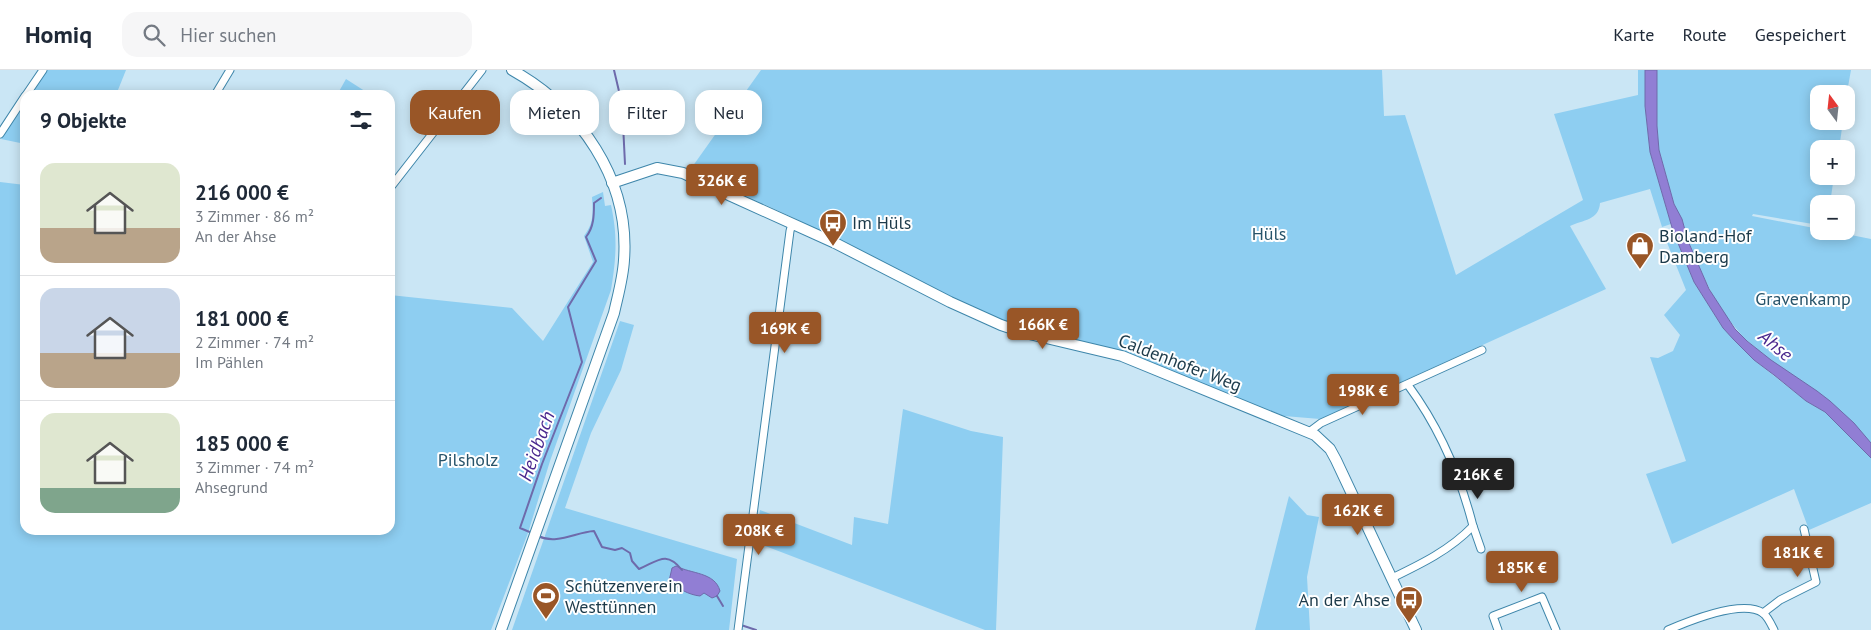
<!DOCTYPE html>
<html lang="de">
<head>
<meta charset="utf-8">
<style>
  body { margin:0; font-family:"PT Sans",sans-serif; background:#f6f6f7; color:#1f2937; height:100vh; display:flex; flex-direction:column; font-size:19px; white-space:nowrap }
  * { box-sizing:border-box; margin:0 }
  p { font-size:16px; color:#747a83 }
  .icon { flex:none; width:28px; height:28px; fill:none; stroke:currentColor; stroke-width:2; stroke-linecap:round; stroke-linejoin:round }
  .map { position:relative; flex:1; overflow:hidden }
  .panel { position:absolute; left:20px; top:20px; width:375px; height:445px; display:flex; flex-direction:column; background:#fff; border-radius:15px; box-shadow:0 2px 12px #0003 }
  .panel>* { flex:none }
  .top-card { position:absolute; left:410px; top:20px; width:475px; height:45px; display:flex; gap:10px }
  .needle { width:32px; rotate:345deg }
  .fabs { position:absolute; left:1810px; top:15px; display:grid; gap:10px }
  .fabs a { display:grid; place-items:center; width:45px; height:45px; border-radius:10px; background:#fff; box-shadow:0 2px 12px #0003; font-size:25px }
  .price { position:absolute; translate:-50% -42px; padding:0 11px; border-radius:5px; background:#995627; color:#fff; font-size:16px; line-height:32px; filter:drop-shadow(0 1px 2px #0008) }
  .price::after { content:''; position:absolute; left:50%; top:30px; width:15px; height:11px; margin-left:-8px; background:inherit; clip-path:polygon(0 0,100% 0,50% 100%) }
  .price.current { background:#222; color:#fff }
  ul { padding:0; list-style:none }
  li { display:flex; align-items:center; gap:15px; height:125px; padding:0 20px }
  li+li { border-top:1px solid #e0e1e3 }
  li span { display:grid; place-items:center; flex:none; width:140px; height:100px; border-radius:15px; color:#555 }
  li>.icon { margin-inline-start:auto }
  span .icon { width:60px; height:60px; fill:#fffc; stroke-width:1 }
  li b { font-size:21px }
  h2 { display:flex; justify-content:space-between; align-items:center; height:60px; padding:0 20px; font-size:21px }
  .tag { padding:0 18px; border-radius:15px; background:#fff; box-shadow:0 2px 12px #0003; font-size:18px; line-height:45px }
  .tag.current { background:#995627; color:#fff }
  header { display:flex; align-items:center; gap:30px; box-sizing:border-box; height:70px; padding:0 25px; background:#fff; border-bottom:1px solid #e0e1e3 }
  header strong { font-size:24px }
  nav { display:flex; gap:28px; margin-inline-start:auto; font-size:18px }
  .search { width:350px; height:45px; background:#f6f6f7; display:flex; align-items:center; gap:12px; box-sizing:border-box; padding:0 18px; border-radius:15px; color:#747a83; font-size:19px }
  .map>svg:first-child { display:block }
</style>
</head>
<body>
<header>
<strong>Homiq</strong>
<div class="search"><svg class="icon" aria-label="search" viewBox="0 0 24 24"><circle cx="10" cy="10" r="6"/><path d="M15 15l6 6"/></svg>Hier suchen</div>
<nav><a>Karte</a><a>Route</a><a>Gespeichert</a></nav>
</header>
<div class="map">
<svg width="1871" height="560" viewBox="0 0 1871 560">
  <rect width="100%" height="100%" fill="#cae6f5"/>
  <g fill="#8ecef1">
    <polygon points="47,0 126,0 116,25 30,25"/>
    <path d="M761,0H1382L1384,46L1405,45L1456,205L1583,130L1554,44L1638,25V0H1645V36L1650,82L1671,154L1662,157L1650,119L1600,133C1599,150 1583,150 1570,156L1606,219L1320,349L1284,346L1146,293L1004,252L952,230L794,148L690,100Z"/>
    <polygon points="1656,0 1851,0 1846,28 1846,24 1819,24 1819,51 1843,51 1839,79 1819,79 1819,106 1834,106 1830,134 1819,134 1819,155 1753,144 1752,146 1819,159 1819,161 1831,161 1871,169 1871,376 1744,268 1719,238 1693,185 1674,134 1659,80 1657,56"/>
    <polygon points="346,9 371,25 337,25"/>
    <polygon points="25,33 25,74 1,69"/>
    <path d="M0,112L25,115V460H390V225L512,238L543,271L593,192L584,166C594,153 593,143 592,127L603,122L605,136L611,135C618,167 616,189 611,220L550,391L528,463L491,560H0Z"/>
    <polygon points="1673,161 1694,212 1723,258 1754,290 1806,331 1825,342 1871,388 1871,433 1809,460 1794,419 1672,474 1646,404 1686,391 1650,287 1658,288 1673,281 1680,265 1664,245 1686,220 1664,165"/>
    <polygon points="620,251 634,255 621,300 591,363 565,438 737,489 729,560 512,560"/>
    <polygon points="903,339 971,361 1003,367 996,560 985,560 755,472 760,440 852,475 854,447 888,454"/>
    <polygon points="1289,426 1307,445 1319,447 1307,507 1310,560 1255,560"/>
  </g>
  <g fill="#917ed4" stroke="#6e6aab">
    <polygon points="1645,0 1657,0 1657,56 1659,80 1674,134 1682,149 1688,171 1709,219 1735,259 1747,271 1771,290 1817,321 1830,331 1854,353 1871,373 1871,388 1825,342 1806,331 1774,305 1754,290 1734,270 1723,258 1694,212 1673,161 1650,82 1645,36"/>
    <path d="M676,496C691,504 715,502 720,521L717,526L712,528L704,523L700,526C689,525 677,518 669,511L672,498Z"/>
  </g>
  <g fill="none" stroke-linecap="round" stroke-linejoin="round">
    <g stroke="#6e6aab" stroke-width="2">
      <polyline points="614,0 622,34 625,94"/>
      <path d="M532,463L520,458L542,394L582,292L568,237L596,191L586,167C594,157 594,145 594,133L601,128"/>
      <path d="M538,466C557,475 576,462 594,461L602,477L615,480L622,478L630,483L632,491L639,499C658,491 666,480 682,500"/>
      <polyline points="717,526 723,536"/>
      <polyline points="741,555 756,560"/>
    </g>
    <defs>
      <g id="minor">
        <polyline points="26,25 43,0"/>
        <polyline points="215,25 230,0"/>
        <polyline points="0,64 25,26"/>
        <polyline points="390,118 482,0"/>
        <polyline points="1309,362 1321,353 1482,280"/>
        <polyline points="1473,456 1481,479"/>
        <path d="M1392,508C1421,494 1450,480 1473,456C1460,405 1439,357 1408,315"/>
        <polyline points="1763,543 1780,530 1816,512 1804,459"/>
        <polyline points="738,560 790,161 792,154"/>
        <polyline points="1498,560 1493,546 1542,527 1556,560"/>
        <path d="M1668,560C1689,551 1742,529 1763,543C1768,547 1771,554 1774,560"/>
      </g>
      <g id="secondary">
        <polyline points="612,113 657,98 683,103 731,126 835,173 950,232 1001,255 1025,263 1122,286 1315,365 1330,379 1336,390 1416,560"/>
        <path d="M501,560L614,243C618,225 623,208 624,190C630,109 580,38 512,0"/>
      </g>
    </defs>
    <use href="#minor" stroke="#3e86aa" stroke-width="9"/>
    <use href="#secondary" stroke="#3e86aa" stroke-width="12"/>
    <use href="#minor" stroke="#fff" stroke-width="7"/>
    <use href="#secondary" stroke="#fff" stroke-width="10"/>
  </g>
  <defs>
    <symbol id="bus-pin" viewBox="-11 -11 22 30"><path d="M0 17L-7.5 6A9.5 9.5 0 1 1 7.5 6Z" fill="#995627" stroke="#fff"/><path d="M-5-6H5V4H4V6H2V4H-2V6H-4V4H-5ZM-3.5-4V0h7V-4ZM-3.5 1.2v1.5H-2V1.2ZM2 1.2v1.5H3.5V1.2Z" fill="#fff"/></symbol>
    <symbol id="shop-pin" viewBox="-11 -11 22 30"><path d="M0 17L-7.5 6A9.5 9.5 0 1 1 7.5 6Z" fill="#995627" stroke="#fff"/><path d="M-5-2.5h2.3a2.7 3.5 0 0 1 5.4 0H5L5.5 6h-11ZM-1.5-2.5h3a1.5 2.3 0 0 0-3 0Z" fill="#fff"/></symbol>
    <symbol id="stadium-pin" viewBox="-11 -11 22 30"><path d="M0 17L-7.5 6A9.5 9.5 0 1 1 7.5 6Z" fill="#995627" stroke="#fff"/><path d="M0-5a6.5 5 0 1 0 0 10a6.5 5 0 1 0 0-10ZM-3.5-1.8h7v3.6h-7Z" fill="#fff"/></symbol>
  </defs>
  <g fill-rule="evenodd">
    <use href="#bus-pin" x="817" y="137" width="32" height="43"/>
    <use href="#shop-pin" x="1624" y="160" width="32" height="43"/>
    <use href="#stadium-pin" x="530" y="510" width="32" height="43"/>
    <use href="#bus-pin" x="1393" y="514" width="32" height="43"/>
  </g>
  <g text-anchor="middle" stroke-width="4" stroke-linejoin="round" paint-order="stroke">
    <g font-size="18" fill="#1c3a4a" stroke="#fff" text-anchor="start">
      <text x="852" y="159">Im Hüls</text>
      <text x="1659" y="172">Bioland-Hof<tspan x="1659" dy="21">Damberg</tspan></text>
      <text x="565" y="522">Schützenverein<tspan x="565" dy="21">Westtünnen</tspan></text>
      <text x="1390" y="536" text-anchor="end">An der Ahse</text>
    </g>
    <g font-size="18" fill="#27546b" stroke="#fff">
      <text x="1269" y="170">Hüls</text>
      <text x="1803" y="235">Gravenkamp</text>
      <text x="468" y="396">Pilsholz</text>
    </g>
    <g font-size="18" fill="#1c3a4a" stroke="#fff">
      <text transform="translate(1180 293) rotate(21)" y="6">Caldenhofer Weg</text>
    </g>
    <g font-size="19" font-style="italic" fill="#4a298e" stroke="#fff">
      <text transform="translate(1776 275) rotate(40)" y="7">Ahse</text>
      <text transform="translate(536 376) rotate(-70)" y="7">Heidbach</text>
    </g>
  </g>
</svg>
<div class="fabs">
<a><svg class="needle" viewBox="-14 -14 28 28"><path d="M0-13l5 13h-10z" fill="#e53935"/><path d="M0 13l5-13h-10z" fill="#747a83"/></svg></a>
<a>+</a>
<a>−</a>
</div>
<b class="price" style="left:722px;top:136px">326K €</b>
<b class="price" style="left:1043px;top:280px">166K €</b>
<b class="price" style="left:785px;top:284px">169K €</b>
<b class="price" style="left:1363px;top:346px">198K €</b>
<b class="price current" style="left:1478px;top:430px">216K €</b>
<b class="price" style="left:1358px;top:466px">162K €</b>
<b class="price" style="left:759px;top:486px">208K €</b>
<b class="price" style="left:1798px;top:508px">181K €</b>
<b class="price" style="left:1522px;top:523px">185K €</b>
<div class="top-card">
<a class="tag current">Kaufen</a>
<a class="tag">Mieten</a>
<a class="tag">Filter</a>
<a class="tag">Neu</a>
</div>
<section class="panel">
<h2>9 Objekte<svg class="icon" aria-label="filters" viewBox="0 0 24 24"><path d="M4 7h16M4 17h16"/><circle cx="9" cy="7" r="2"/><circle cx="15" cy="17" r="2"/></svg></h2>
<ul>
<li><span style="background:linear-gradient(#dfe7d0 65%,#b9a48a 0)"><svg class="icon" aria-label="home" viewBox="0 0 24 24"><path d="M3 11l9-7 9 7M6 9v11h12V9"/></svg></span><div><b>216 000 €</b><p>3 Zimmer · 86 m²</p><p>An der Ahse</p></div></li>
<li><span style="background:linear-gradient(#c9d6e8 65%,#b9a48a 0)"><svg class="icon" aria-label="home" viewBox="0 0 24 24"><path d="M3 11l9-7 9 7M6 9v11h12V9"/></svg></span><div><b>181 000 €</b><p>2 Zimmer · 74 m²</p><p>Im Pählen</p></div></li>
<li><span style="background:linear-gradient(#dfe7d0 75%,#7fa58c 0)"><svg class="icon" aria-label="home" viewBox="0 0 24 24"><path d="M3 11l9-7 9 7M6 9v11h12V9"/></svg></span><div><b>185 000 €</b><p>3 Zimmer · 74 m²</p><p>Ahsegrund</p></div></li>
</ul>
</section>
</div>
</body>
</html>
